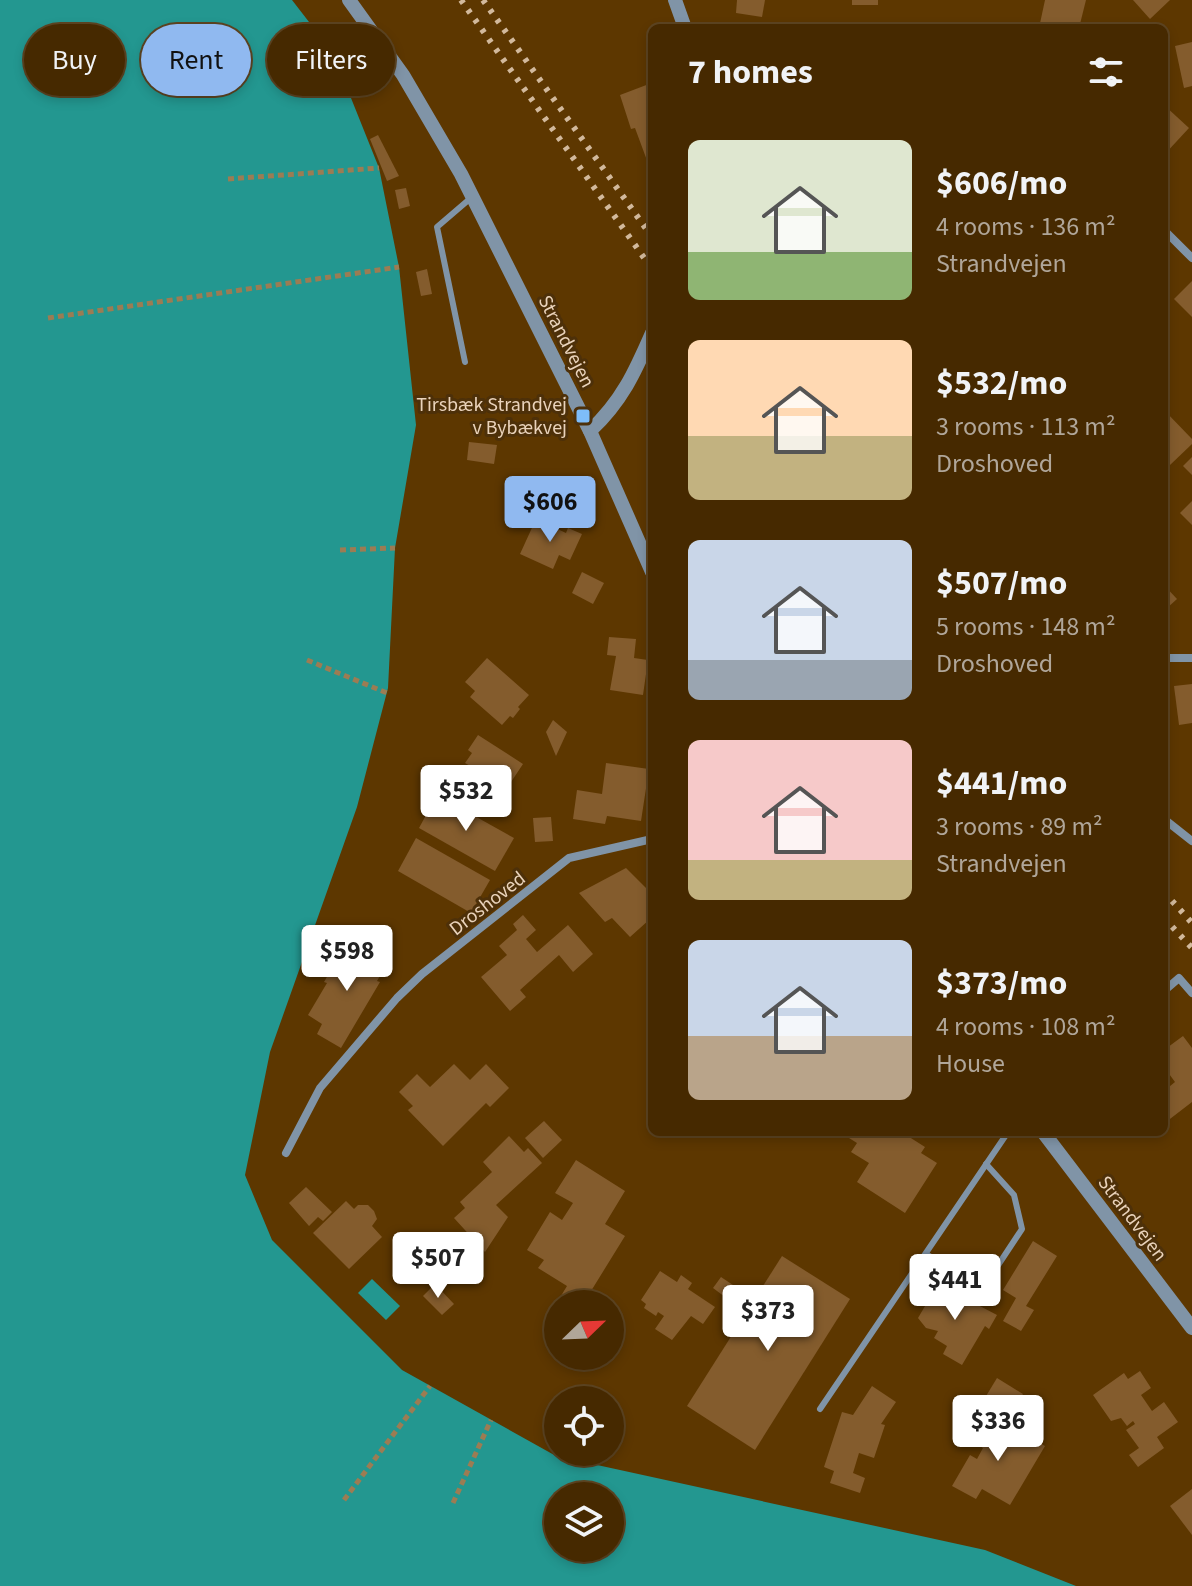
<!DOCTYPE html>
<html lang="en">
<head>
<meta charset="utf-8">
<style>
  body { margin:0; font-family:"Source Sans 3",sans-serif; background:#50350f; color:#f1f3f6; height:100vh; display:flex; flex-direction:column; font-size:30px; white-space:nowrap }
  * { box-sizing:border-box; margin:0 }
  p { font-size:26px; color:#b0a699 }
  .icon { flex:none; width:44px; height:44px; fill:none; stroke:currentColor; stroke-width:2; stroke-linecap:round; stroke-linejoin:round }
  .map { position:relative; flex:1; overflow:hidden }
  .details { position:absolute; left:648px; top:24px; width:520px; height:1112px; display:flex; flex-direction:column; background:#462900; border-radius:12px; box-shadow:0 4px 12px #0003,0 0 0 2px #5e4522 }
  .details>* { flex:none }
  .guide { position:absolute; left:24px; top:24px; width:504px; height:72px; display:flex; gap:16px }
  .needle { width:52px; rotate:67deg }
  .fabs { position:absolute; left:544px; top:1290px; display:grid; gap:16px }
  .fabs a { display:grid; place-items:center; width:80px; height:80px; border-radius:50%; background:#462900; box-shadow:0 4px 12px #0003,0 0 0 2px #5e4522; font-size:40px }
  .price { position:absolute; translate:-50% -68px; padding:0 18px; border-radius:8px; background:#fff; color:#222; font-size:26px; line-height:52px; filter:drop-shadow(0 2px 4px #0008) }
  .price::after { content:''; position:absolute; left:50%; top:48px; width:24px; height:18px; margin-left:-12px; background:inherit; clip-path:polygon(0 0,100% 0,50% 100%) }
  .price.selected { background:#90b9f0; color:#111 }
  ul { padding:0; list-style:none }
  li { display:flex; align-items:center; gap:24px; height:200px; padding:0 40px }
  li span { display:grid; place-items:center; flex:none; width:224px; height:160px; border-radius:12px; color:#555 }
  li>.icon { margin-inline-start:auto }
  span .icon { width:96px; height:96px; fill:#fffc; stroke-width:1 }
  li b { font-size:34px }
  h2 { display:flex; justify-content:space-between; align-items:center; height:96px; padding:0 40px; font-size:34px }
  .pill { padding:0 28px; border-radius:36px; background:#462900; box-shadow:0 4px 12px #0003,0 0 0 2px #5e4522; font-size:28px; line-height:72px }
  .pill.selected { background:#90b9f0; color:#111 }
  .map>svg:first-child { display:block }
</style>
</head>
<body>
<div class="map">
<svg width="1192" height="1586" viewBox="0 0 1192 1586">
  <rect width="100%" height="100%" fill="#5d3700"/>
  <g fill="#239790" fill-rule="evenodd">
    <path d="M0,0H292L333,53L379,168L399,267L416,425L395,548L388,688L357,807L270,1052L245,1175L272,1240L402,1370L556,1456L985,1550L1076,1586H0ZM558,1496H610V1548H558Z"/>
    <polygon points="372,1279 400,1306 386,1320 358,1293"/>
  </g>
  <g fill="#845c2d">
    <polygon points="737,0 765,0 762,17 736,13"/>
    <rect x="852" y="0" width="26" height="5"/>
    <polygon points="1045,0 1086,0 1079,28 1039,28"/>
    <polygon points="1133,0 1170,0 1150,19"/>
    <polygon points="1192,42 1192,86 1184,88 1175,46"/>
    <polygon points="649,84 652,93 652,174 635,128 631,129 620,95"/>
    <polygon points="1164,105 1189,128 1164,155"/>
    <polygon points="378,135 399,176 387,181 370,139"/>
    <polygon points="406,188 410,206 399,209 395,190"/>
    <polygon points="427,269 432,294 421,296 416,272"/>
    <polygon points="1192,281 1192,317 1174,299"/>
    <polygon points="1164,410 1192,439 1192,444 1170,465 1164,459"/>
    <polygon points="469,442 497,445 494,464 467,460"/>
    <polygon points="1192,457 1192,475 1183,466"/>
    <polygon points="1192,501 1192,525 1180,513"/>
    <polygon points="536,519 566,533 568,528 582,534 570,560 559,555 553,569 520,554"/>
    <polygon points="582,572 604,583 593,604 572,593"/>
    <polygon points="1164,585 1177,599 1166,609 1164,607"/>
    <polygon points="609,637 636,639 634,658 648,660 643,695 610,690 616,656 607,655"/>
    <polygon points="487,658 529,695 518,707 520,709 513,718 510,716 502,725 470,697 475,691 465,682"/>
    <polygon points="1192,684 1192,723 1179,725 1174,686"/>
    <polygon points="553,720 567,732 556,756 546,732"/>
    <polygon points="478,735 523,764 499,800 470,781 477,770 465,763 472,753 468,750"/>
    <polygon points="606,763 649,769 641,821 607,816 605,824 573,819 577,790 602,794"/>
    <polygon points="437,795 514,838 495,871 419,828"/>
    <polygon points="551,817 553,841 535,842 533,818"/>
    <polygon points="416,838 490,880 471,913 398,871"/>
    <polygon points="626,868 648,890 652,886 652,923 649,920 630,937 612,918 605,922 579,893"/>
    <polygon points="523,915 536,930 526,939 537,952 568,925 593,954 573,972 559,955 520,990 526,997 510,1011 481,977 507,955 499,946 517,930 513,924"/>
    <polygon points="352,941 388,962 377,981 380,982 341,1048 317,1034 322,1024 308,1015 327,983 324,982 332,968 335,970"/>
    <polygon points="1183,1036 1192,1048 1192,1102 1166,1122 1164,1091 1175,1082 1164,1067 1164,1050"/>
    <polygon points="454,1064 470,1080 486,1064 509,1088 490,1107 486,1103 443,1146 408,1110 413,1106 399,1092 417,1074 430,1087"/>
    <polygon points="544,1121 562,1140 543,1158 525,1138"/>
    <polygon points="853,1132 890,1132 900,1138 903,1133 925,1147 921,1153 937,1163 905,1213 857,1182 869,1163 851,1152 857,1143 849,1138"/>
    <polygon points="509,1136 524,1152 528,1148 542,1163 496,1205 508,1217 485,1252 454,1218 465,1208 460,1202 492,1172 483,1162"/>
    <polygon points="576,1160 625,1191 605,1224 625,1236 583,1304 556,1304 567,1286 538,1268 544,1260 527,1250 550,1212 562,1220 573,1203 555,1193"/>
    <polygon points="306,1187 332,1212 323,1221 318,1217 309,1226 289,1203"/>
    <polygon points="346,1201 354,1209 358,1205 368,1205 374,1211 377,1219 372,1226 382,1237 349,1269 313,1233"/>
    <polygon points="1033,1241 1057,1256 1026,1306 1034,1310 1021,1331 1003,1321 1016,1298 1003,1290"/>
    <polygon points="782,1256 850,1299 755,1450 687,1406"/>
    <polygon points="660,1271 677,1282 681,1275 692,1283 688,1289 715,1307 703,1324 691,1316 672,1340 655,1329 664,1316 658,1312 656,1316 644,1308 646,1304 641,1300"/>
    <polygon points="721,1277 733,1285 725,1297 713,1288"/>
    <polygon points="435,1284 454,1304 442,1315 423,1296"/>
    <polygon points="938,1284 997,1315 989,1329 985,1326 962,1365 943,1354 947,1346 934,1338 938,1331 926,1328 918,1318"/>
    <polygon points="1140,1371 1151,1388 1141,1395 1152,1411 1164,1402 1178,1422 1157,1437 1164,1448 1138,1467 1129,1455 1139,1448 1126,1430 1135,1424 1133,1421 1127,1426 1121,1418 1111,1421 1093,1395 1124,1373 1128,1379"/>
    <polygon points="997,1378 1023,1394 1006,1422 980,1406"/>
    <polygon points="872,1386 896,1402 881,1424 885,1425 874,1458 859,1453 853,1473 865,1478 860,1493 830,1483 834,1471 824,1467 842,1412 853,1415"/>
    <polygon points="986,1416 1010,1430 1007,1434 1023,1444 1028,1436 1045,1446 1010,1505 982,1489 976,1499 952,1486 970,1455 977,1459 983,1448 972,1441"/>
    <polygon points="1192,1489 1192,1535 1170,1506"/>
  </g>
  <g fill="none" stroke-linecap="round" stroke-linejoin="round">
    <g stroke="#9c7c53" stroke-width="5" stroke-dasharray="6 4" stroke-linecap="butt">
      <polyline points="228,179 379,168"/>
      <polyline points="48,318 399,267"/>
      <polyline points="340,550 395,548"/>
      <polyline points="307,660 387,693"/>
      <polyline points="344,1500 430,1386"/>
      <polyline points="453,1503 491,1420"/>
    </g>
    <g stroke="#8094a7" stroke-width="6">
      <polyline points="465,362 437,227 472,197"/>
      <polyline points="926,1254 983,1288 1022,1229 1014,1195 986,1164"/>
      <polyline points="820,1409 1008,1132"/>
    </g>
    <g stroke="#8094a7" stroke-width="8">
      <polyline points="1164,230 1192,258"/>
      <polyline points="1164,658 1192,658"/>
      <polyline points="1164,819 1192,841"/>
      <polyline points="1164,991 1179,978 1192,993"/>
      <polyline points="286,1153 320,1088 397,998 422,974 569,858 652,839"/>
    </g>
    <g stroke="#8094a7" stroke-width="14">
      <polyline points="349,0 403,75 461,174 590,431 652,572"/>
      <polyline points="675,0 685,28"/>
      <path d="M590,431C622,401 635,372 652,333"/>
      <polyline points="1043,1132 1192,1328"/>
    </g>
    <g stroke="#d2b99c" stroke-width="6" stroke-dasharray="4 8" stroke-linecap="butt">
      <polyline points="461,0 652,269"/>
      <polyline points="483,0 652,237"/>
      <polyline points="1164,892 1192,923"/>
      <polyline points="1164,918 1192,948"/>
    </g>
  </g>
  <rect fill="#7ebdf9" stroke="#4d3009" stroke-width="3" x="575" y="408" width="16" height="16" rx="4"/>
  <g text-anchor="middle" stroke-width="6" stroke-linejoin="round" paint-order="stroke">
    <g font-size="20" fill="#ead3bb" stroke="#4d3009">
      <text transform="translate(567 341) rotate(63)" y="7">Strandvejen</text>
      <text transform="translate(487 903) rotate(-38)" y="7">Droshoved</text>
      <text transform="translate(1133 1218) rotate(53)" y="7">Strandvejen</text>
    </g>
    <g font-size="20" fill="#ead3bb" stroke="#4d3009" text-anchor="end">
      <text x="567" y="411">Tirsbæk Strandvej<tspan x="567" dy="23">v Bybækvej</tspan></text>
    </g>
  </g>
</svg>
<div class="fabs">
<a><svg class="needle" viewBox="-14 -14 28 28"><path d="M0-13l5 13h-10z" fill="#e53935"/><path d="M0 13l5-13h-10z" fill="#b0a699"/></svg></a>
<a><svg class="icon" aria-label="locate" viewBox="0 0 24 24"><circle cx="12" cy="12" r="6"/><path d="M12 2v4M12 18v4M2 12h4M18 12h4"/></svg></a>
<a><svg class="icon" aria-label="layers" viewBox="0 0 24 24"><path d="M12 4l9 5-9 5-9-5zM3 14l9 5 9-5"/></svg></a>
</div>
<b class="price selected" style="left:550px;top:544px">$606</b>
<b class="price" style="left:466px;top:833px">$532</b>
<b class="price" style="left:347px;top:993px">$598</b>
<b class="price" style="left:438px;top:1300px">$507</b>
<b class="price" style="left:955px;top:1322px">$441</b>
<b class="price" style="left:768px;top:1353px">$373</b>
<b class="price" style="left:998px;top:1463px">$336</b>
<div class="guide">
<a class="pill">Buy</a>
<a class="pill selected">Rent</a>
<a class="pill">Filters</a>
</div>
<section class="details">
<h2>7 homes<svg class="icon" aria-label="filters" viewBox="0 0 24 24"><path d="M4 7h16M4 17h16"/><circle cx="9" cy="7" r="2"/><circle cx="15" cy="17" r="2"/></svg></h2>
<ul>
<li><span style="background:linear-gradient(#dfe7d0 70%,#8fb573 0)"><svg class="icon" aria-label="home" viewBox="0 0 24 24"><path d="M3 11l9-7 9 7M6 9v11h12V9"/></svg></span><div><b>$606/mo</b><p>4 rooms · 136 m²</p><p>Strandvejen</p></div></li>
<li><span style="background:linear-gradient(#ffd9b3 60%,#c2b280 0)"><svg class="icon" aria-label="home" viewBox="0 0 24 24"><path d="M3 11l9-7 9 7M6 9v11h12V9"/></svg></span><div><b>$532/mo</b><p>3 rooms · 113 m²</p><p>Droshoved</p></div></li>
<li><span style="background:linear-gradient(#c9d6e8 75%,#9aa5b1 0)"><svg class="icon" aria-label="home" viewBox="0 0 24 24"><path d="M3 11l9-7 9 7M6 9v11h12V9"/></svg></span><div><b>$507/mo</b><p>5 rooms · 148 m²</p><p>Droshoved</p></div></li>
<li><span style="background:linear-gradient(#f6c9c9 75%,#c2b280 0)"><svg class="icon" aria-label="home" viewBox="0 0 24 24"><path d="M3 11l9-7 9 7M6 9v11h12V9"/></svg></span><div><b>$441/mo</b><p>3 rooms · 89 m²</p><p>Strandvejen</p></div></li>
<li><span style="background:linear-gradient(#c9d6e8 60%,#b9a48a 0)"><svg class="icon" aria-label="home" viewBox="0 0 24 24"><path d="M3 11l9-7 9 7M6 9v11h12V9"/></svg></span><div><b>$373/mo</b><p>4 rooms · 108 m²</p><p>House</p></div></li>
</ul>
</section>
</div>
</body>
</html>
